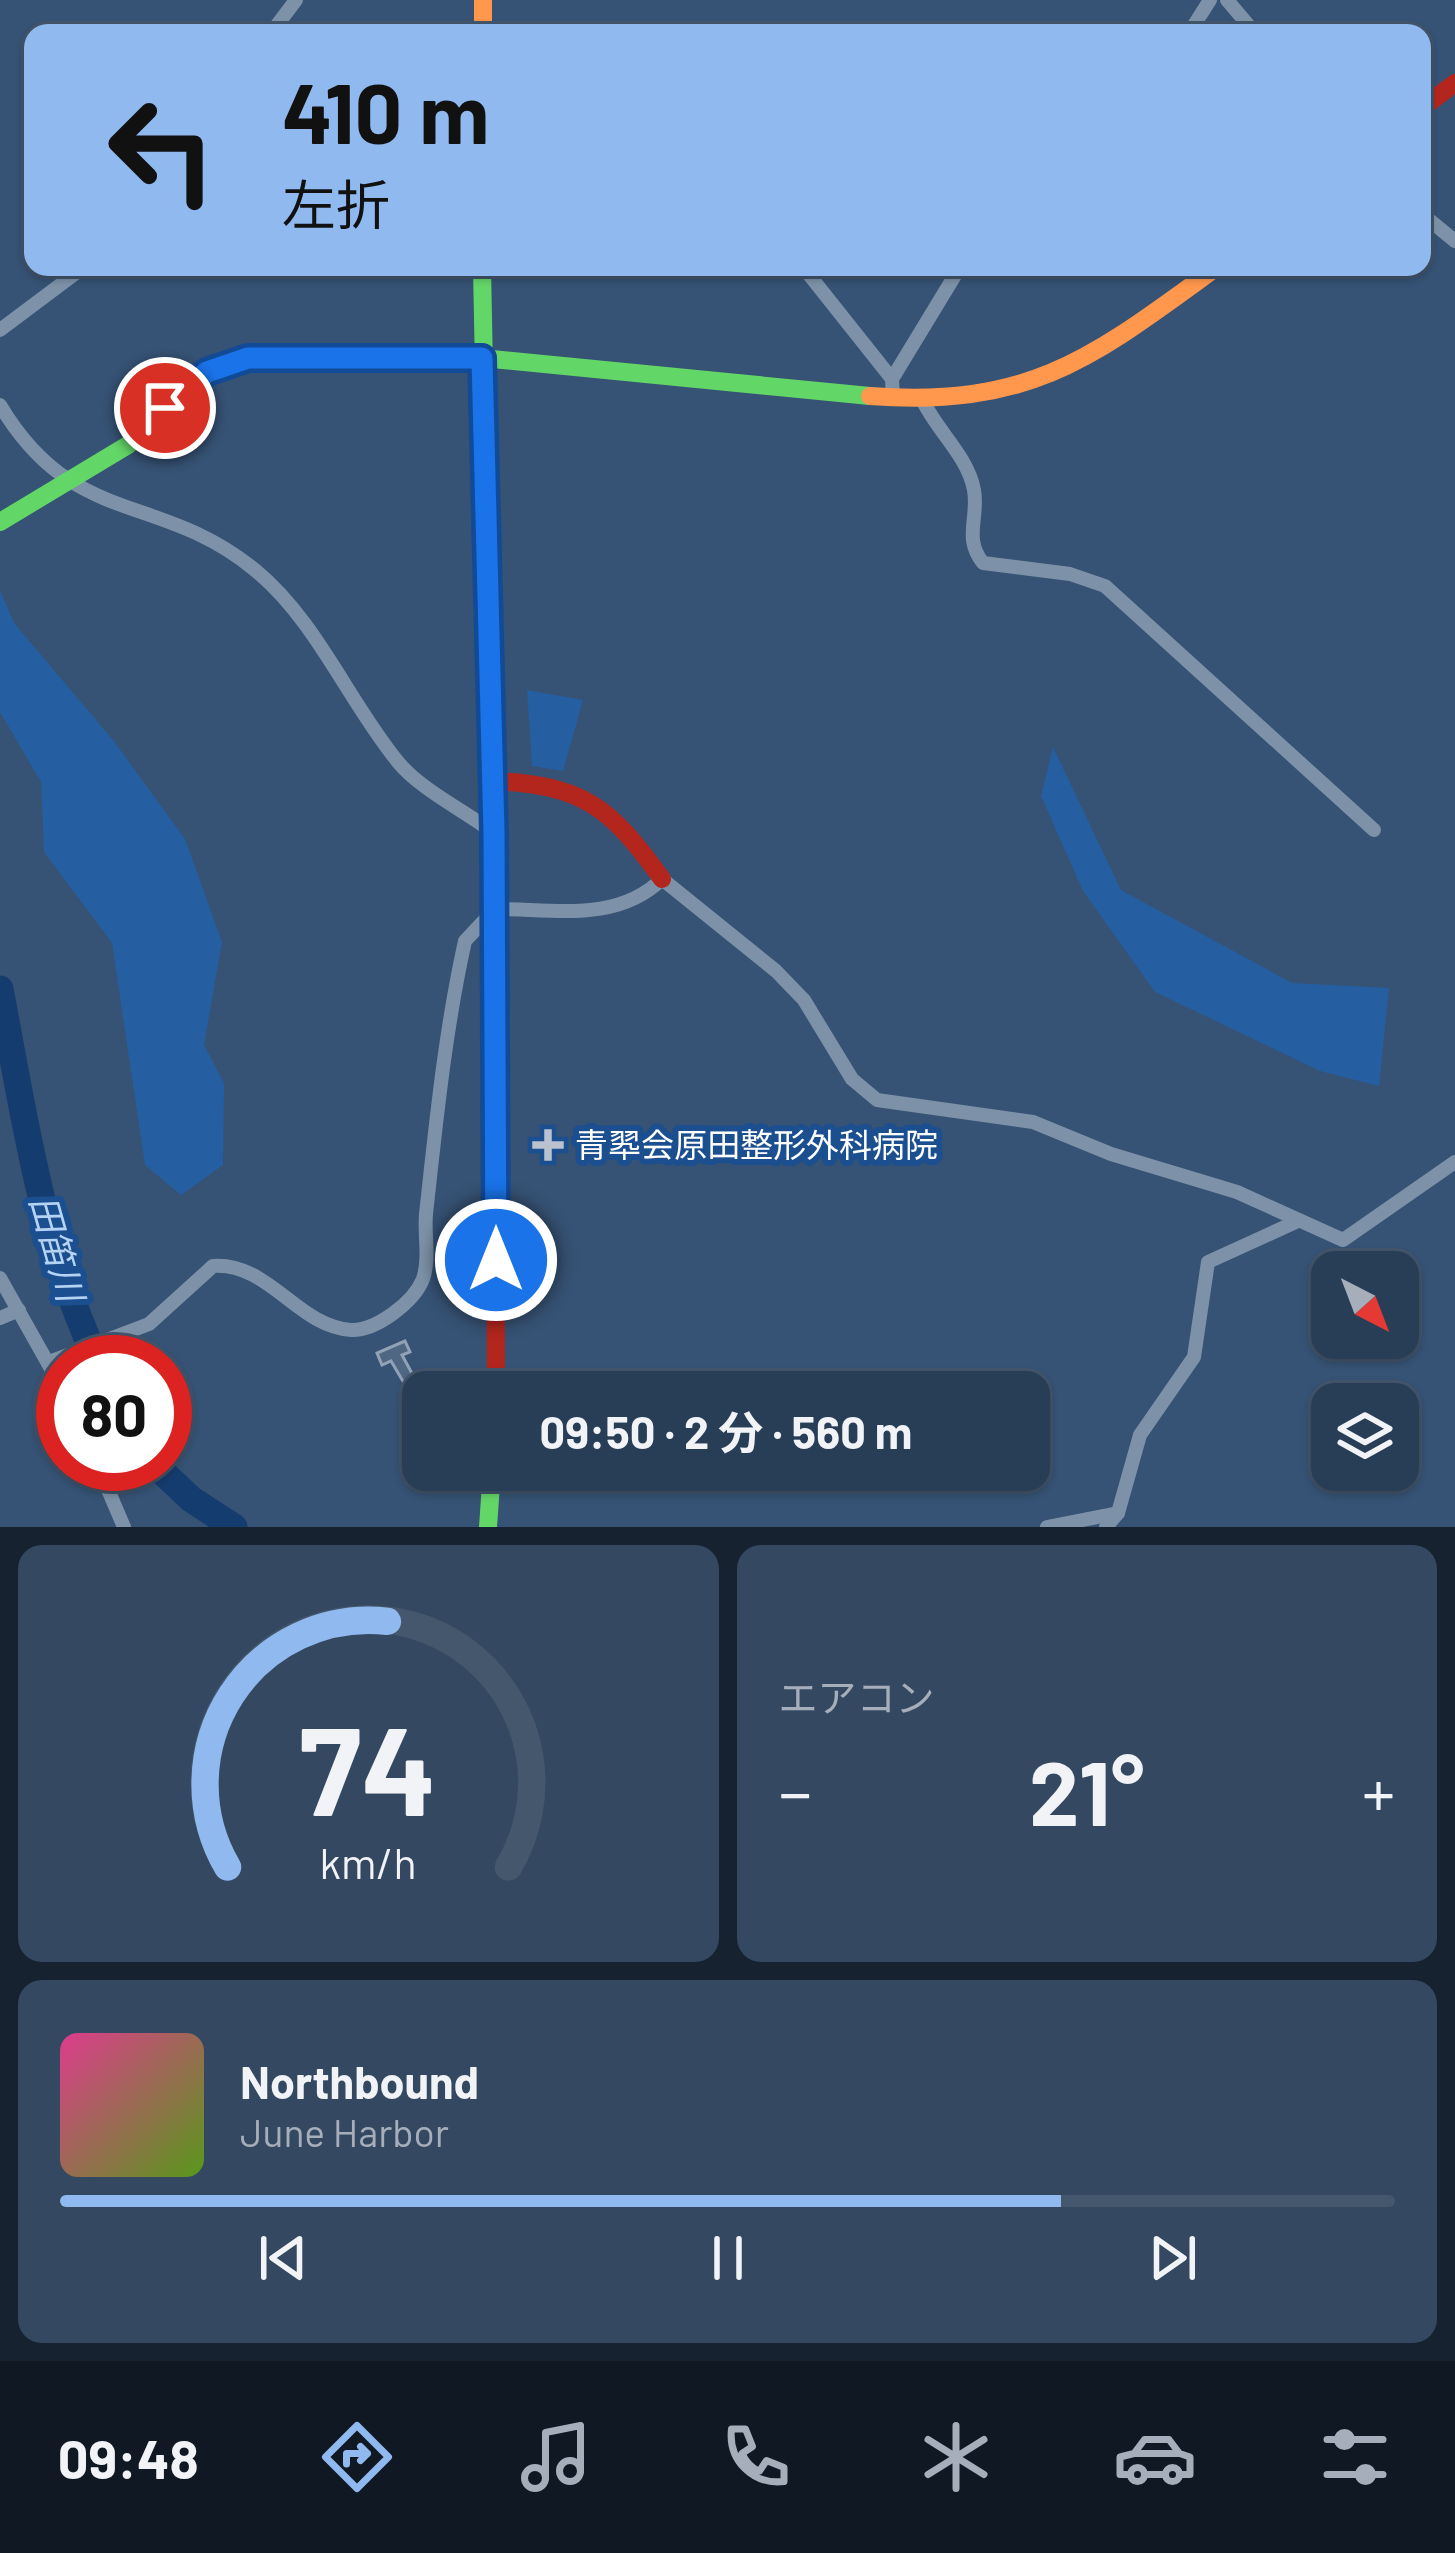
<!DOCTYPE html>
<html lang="ja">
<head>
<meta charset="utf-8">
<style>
  :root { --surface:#283e57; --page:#344961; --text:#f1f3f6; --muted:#a5aeba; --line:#44576d; --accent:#90b9f0 }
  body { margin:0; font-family:Barlow,"Noto Sans JP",sans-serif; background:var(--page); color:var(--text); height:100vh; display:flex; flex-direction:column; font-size:45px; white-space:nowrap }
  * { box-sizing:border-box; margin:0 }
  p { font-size:39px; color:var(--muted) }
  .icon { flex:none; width:66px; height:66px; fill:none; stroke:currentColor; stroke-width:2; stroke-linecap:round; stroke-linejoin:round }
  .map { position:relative; height:1527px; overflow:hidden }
  .details { display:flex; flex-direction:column; gap:18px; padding:18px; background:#162230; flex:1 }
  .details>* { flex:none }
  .hud { position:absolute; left:24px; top:24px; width:1407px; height:252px; border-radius:24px; box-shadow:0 3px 9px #0004,0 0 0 3px var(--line); background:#90b9f0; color:#111; overflow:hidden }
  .needle { width:78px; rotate:138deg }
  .buttons { position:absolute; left:1311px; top:1251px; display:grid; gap:24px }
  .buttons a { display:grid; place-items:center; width:108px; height:108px; border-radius:24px; background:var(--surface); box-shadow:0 3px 9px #0004,0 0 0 3px var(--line); font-size:60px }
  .speed { position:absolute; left:36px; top:1335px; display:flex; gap:24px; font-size:60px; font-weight:700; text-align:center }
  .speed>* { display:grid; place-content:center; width:156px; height:156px; border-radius:50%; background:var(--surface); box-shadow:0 3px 9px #0004,0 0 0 3px var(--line); line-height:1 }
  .speed .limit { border:18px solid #d22; background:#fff; color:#111 }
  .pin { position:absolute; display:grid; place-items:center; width:102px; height:102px; color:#fff; margin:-51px; border:6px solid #fff; border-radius:50%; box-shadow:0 3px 12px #0007 }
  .me { position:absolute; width:132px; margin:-66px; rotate:0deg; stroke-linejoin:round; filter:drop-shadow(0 0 9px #0008) }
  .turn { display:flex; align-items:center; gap:42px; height:252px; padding:0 60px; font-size:54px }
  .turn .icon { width:156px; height:156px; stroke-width:2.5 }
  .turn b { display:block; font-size:84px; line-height:102px }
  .big { font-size:90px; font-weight:700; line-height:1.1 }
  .details .tile { flex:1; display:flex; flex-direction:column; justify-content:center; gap:18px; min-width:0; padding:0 42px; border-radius:24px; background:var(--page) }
  .details .dial { align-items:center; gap:0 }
  .dial svg { height:312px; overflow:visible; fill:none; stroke:var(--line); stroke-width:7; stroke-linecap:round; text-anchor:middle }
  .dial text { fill:var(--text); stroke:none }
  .song { display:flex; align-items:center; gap:36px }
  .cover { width:144px; height:144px; border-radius:18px; background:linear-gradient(135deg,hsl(330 70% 55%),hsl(90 70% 35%)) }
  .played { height:12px; border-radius:6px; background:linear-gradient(90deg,var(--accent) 75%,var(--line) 75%) }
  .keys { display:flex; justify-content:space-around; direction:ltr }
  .heat { display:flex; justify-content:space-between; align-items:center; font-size:66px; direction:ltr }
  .details .tiles { flex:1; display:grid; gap:18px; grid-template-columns:1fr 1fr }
  .tile:last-child { grid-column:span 2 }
  .trip { position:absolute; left:402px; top:1371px; width:648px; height:120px; border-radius:24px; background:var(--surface); box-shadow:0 3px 9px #0004,0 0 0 3px var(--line); font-weight:700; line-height:120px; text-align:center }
  .menu { display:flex; height:192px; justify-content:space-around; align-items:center; background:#101923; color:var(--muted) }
  .menu .icon { width:84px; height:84px }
  .menu .on { color:var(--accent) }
  .menu b { font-size:54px; color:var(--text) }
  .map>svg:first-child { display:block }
</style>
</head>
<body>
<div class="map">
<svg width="1455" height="1527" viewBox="0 0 1455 1527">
  <rect width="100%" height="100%" fill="#365274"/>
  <g fill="#265fa1">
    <polygon points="0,590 14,623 113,740 185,839 222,942 204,1045 224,1083 223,1165 181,1195 145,1165 112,943 44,852 41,782 0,712"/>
    <polygon points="527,690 583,700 563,771 532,766"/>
    <polygon points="1053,747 1121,890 1292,983 1389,988 1379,1086 1320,1071 1155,992 1083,891 1041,796"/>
  </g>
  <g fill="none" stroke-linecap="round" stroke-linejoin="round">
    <g stroke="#153c6e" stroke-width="27">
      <path d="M 0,989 C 24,1115 42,1245 98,1362"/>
      <polyline points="154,1464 191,1499 234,1527"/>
    </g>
  </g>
  <polygon fill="#506783" stroke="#92a2b6" stroke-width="3" points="405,1341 410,1352 402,1355 414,1377 404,1383 391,1361 382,1365 377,1353"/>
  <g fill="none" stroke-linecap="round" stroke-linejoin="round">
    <g stroke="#7d92a8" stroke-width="14">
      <polyline points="1227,0 1255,33"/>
      <polyline points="271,33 296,0"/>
      <polyline points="1189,33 1210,0"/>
      <polyline points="1422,214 1455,241"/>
      <polyline points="803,267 892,379"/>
      <polyline points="0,330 84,267"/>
      <polyline points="893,398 892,379 960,267"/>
      <path d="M 922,399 C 936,430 968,456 974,490 C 979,518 963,538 983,563 L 1070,574 L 1105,586 L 1374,830"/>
      <path d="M 0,405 C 74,529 159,491 255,570 C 317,621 348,701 398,762 C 421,790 465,811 494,833"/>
      <polyline points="0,1278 63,1390"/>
      <polyline points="0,1318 19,1310"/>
      <path d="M 49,1362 L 149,1324 L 213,1266 C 269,1262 298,1327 351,1330 C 376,1331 414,1302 423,1279 C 430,1257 424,1236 426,1214 C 436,1123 445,1031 465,941 L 495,909 C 554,909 617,923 662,879 L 776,971 L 804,1000 L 852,1079 L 877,1100 L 1033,1122 L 1111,1154 L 1237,1192 L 1343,1240 L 1455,1162"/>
      <polyline points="97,1464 124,1527"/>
      <polyline points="1047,1527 1118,1513"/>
      <polyline points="1106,1527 1118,1513 1140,1435 1194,1357 1208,1262 1298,1221"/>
    </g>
    <g stroke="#63d668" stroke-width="18">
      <polyline points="482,267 494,880"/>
      <polyline points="0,522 128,445 196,379 248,358 482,358 870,396"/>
      <polyline points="488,1527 492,1470"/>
    </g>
    <g stroke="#ff974d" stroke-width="18">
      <polyline points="483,0 483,33"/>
      <path d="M 870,396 C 1032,408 1093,357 1217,267"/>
    </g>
    <g stroke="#b3261e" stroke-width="18">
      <polyline points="1422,108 1455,83"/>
      <path d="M 493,781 C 584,785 610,807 662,879"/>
      <polyline points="494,880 496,1392"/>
    </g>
  </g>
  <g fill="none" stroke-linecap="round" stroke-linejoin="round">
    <g stroke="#114b97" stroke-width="30">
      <polyline id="route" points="165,408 207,372 248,358 482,358 494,833 496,1260"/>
    </g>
    <use href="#route" stroke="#1a73e8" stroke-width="21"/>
  </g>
  <path fill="#b9c2ce" stroke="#1b4f8f" stroke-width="4.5" d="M542 1127h12v12h12v12h-12v12h-12v-12h-12v-12h12z"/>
  <g text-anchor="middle" stroke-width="12" stroke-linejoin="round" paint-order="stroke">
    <g font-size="33" fill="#fff" stroke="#1b4f8f" text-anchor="start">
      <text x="575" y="1157">青翆会原田整形外科病院</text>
    </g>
    <g font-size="36" font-style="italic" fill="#b5d3f5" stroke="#1b4f8f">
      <text transform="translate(57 1248) rotate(74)" y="13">田笛川</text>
    </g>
  </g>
</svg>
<div class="buttons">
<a><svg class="needle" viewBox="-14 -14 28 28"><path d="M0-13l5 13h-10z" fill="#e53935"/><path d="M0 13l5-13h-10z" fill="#a5aeba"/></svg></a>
<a><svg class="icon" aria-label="layers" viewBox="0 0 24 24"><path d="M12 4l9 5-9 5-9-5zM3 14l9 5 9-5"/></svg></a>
</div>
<div class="speed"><div class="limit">80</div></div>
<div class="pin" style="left:165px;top:408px;background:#d93025"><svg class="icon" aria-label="arrive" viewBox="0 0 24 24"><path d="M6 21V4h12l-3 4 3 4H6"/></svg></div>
<svg class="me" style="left:496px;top:1260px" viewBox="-20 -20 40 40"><circle r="17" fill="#1a73e8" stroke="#fff" stroke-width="3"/><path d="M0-11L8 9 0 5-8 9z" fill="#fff"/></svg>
<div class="trip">09:50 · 2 分 · 560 m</div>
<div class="hud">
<div class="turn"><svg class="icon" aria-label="left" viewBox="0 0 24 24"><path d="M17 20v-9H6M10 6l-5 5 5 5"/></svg><div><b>410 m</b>左折</div></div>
</div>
</div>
<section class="details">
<div class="tiles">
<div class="tile dial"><svg viewBox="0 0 100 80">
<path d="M14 69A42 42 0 1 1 86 69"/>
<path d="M14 69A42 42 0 0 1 55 6" stroke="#90b9f0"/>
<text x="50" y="56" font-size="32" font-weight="700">74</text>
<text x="50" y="72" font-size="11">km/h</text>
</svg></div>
<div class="tile"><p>エアコン</p>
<div class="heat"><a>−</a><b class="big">21°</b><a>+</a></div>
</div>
<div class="tile">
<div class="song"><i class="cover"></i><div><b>Northbound</b><p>June Harbor</p></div></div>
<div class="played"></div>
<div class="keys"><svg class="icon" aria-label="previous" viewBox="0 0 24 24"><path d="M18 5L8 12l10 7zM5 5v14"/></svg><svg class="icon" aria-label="pause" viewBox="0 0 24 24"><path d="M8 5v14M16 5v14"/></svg><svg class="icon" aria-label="next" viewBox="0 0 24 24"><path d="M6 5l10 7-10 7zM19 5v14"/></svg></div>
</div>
</div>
</section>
<nav class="menu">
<b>09:48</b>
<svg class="icon on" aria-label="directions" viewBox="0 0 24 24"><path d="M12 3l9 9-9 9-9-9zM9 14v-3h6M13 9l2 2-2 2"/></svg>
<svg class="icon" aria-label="music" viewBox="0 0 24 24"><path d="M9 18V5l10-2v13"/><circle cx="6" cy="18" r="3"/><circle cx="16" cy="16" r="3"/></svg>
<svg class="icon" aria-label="phone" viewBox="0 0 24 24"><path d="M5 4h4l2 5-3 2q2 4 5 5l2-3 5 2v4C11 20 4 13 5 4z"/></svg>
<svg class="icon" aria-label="climate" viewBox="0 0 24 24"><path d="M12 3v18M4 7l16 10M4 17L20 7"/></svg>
<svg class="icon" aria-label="car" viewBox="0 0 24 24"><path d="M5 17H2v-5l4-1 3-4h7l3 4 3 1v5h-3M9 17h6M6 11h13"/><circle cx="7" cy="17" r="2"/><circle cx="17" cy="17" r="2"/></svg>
<svg class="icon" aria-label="filters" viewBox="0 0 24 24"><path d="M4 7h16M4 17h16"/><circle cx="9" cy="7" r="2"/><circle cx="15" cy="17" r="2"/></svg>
</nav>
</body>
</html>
